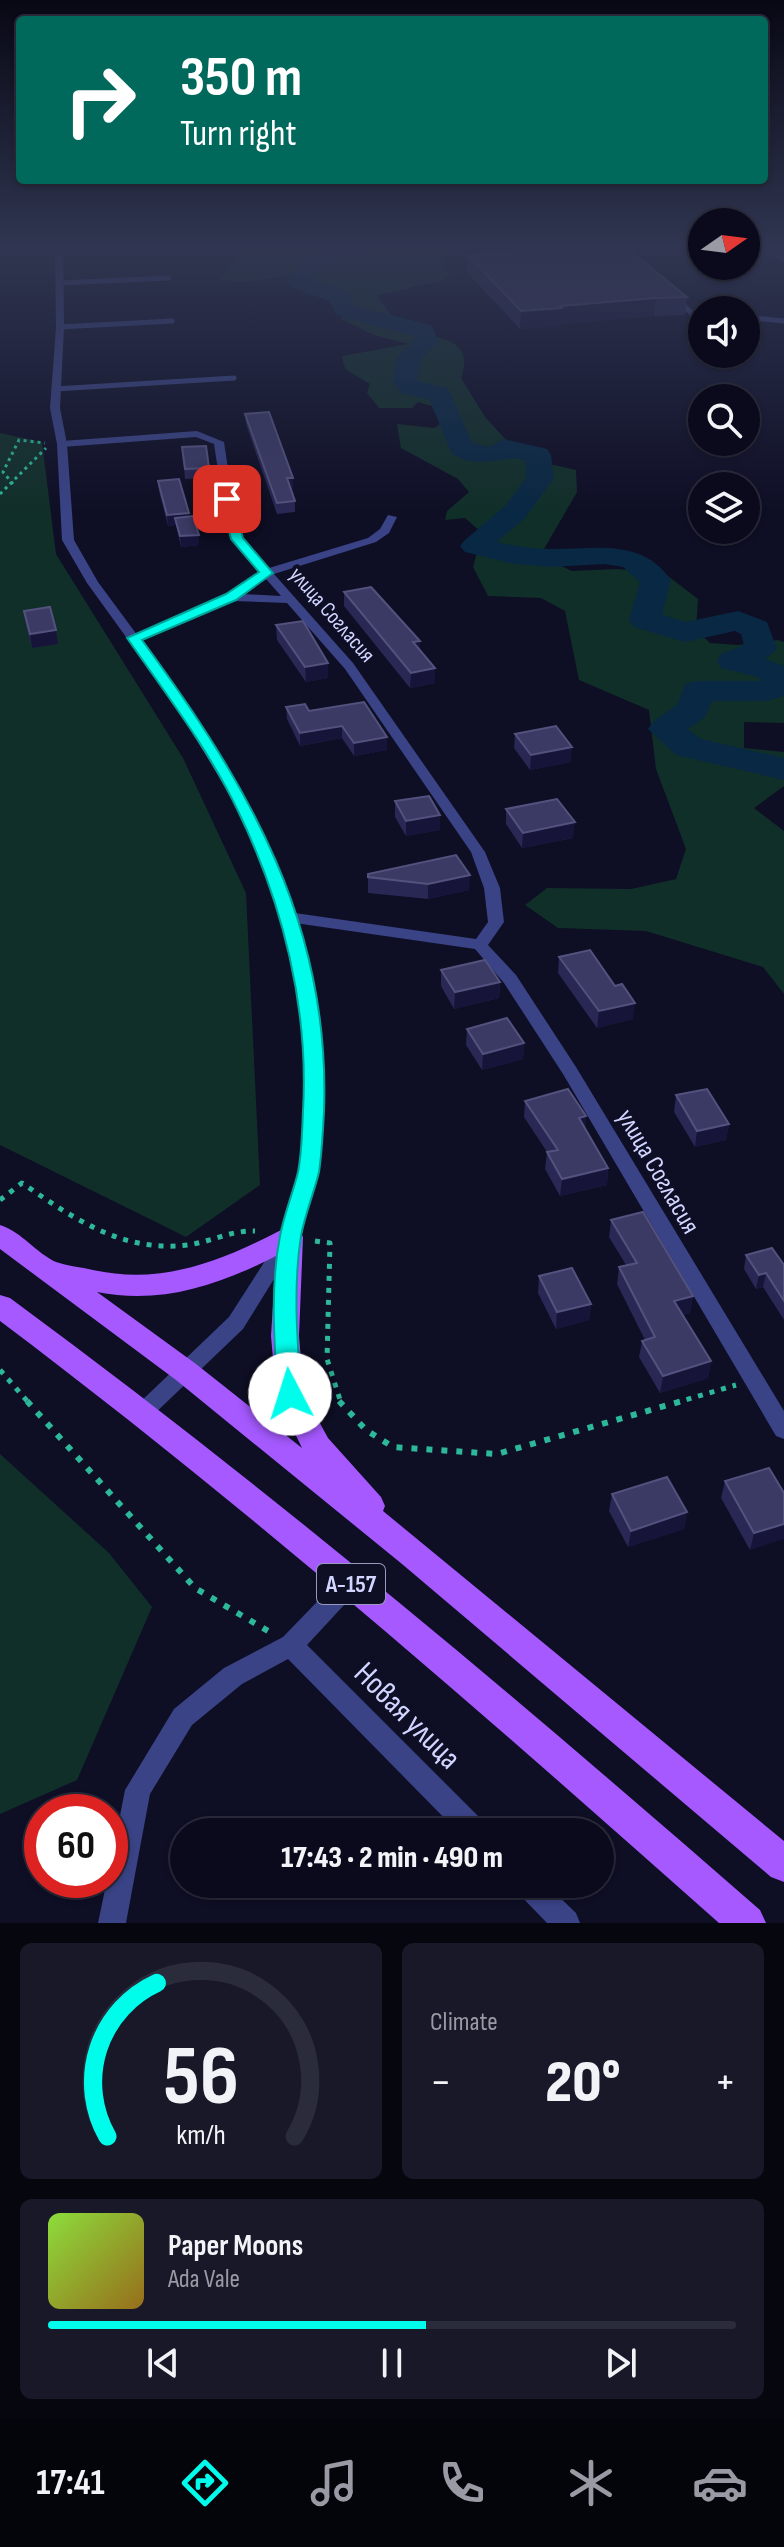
<!DOCTYPE html>
<html lang="en">
<head>
<meta charset="utf-8">
<style>
  :root { --surface:#0a0a1c; --page:#181829; --text:#f1f3f6; --muted:#999aa3; --line:#2a2b3b; --accent:#00fdec }
  body { margin:0; font-family:"Sofia Sans Condensed",sans-serif; background:var(--page); color:var(--text); height:100vh; display:flex; flex-direction:column; font-size:30px; white-space:nowrap }
  * { box-sizing:border-box; margin:0 }
  p { font-size:26px; color:var(--muted) }
  .icon { flex:none; width:44px; height:44px; fill:none; stroke:currentColor; stroke-width:2; stroke-linecap:round; stroke-linejoin:round }
  .map { position:relative; height:1923px; overflow:hidden }
  .panel { display:flex; flex-direction:column; gap:20px; padding:20px; background:#06060f; flex:1 }
  .panel>* { flex:none }
  .guide { position:absolute; left:16px; top:16px; width:752px; height:168px; border-radius:8px; box-shadow:0 2px 6px #0004,0 0 0 2px var(--line); background:#00695c; color:#fff; overflow:hidden }
  .needle { width:52px; rotate:76deg }
  .fabs { position:absolute; left:688px; top:208px; display:grid; gap:16px }
  .fabs a { display:grid; place-items:center; width:72px; height:72px; border-radius:50%; background:var(--surface); box-shadow:0 2px 6px #0004,0 0 0 2px var(--line); font-size:40px }
  .speed { position:absolute; left:24px; top:1794px; display:flex; gap:16px; font-size:40px; font-weight:700; text-align:center }
  .speed>* { display:grid; place-content:center; width:104px; height:104px; border-radius:50%; background:var(--surface); box-shadow:0 2px 6px #0004,0 0 0 2px var(--line); line-height:1 }
  .speed .limit { border:12px solid #d22; background:#fff; color:#111 }
  .pin { position:absolute; display:grid; place-items:center; width:68px; height:68px; color:#fff; margin:-34px; border-radius:16px; box-shadow:0 4px 12px #0006 }
  .me { position:absolute; width:88px; margin:-44px; rotate:355deg; stroke-linejoin:round; filter:drop-shadow(0 0 6px #0008) }
  .turn { display:flex; align-items:center; gap:28px; height:168px; padding:0 32px; font-size:36px }
  .turn .icon { width:104px; height:104px; stroke-width:2.5 }
  .turn b { display:block; font-size:56px; line-height:68px }
  .big { font-size:60px; font-weight:800; line-height:1.1 }
  .panel .tile { flex:1; display:flex; flex-direction:column; justify-content:center; gap:12px; min-width:0; padding:0 28px; border-radius:12px; background:var(--page) }
  .panel .dial { align-items:center; gap:0 }
  .dial svg { height:208px; overflow:visible; fill:none; stroke:var(--line); stroke-width:7; stroke-linecap:round; text-anchor:middle }
  .dial text { fill:var(--text); stroke:none }
  .song { display:flex; align-items:center; gap:24px }
  .cover { width:96px; height:96px; border-radius:12px; background:linear-gradient(135deg,hsl(90 70% 55%),hsl(40 70% 35%)) }
  .played { height:8px; border-radius:4px; background:linear-gradient(90deg,var(--accent) 55%,var(--line) 55%) }
  .keys { display:flex; justify-content:space-around; direction:ltr }
  .heat { display:flex; justify-content:space-between; align-items:center; font-size:44px; direction:ltr }
  .panel .tiles { flex:1; display:grid; gap:20px; grid-template-columns:1fr 1fr }
  .tile:last-child { grid-column:span 2 }
  .trip { position:absolute; left:170px; top:1818px; width:444px; height:80px; border-radius:40px; background:var(--surface); box-shadow:0 2px 6px #0004,0 0 0 2px var(--line); font-weight:800; line-height:80px; text-align:center }
  .menu { display:flex; height:128px; justify-content:space-around; align-items:center; background:#04040b; color:var(--muted) }
  .menu .icon { width:56px; height:56px }
  .menu .current { color:var(--accent) }
  .menu b { font-size:36px; color:var(--text) }
  .map>svg:first-child { display:block }
</style>
</head>
<body>
<div class="map">
<svg width="784" height="1923" viewBox="0 0 784 1923">
  <rect width="100%" height="100%" fill="#0e0e25"/>
  <g fill="#112f29">
    <path d="M 236,244 L 434,244 L 450,275 L 441,281 L 377,295 C 384,305 395,322 407,328 C 434,340 476,335 461,378 L 485,417 L 523,458 L 576,470 L 577,492 L 540,556 L 572,571 L 616,569 L 664,573 L 698,599 L 696,630 L 710,643 L 738,645 L 778,640 L 784,642 L 784,723 L 744,722 L 744,748 L 784,752 L 784,786 L 754,808 L 784,831 L 784,994 L 763,967 L 646,931 L 558,928 L 525,905 L 547,888 L 631,889 L 676,879 L 686,849 L 656,769 L 649,710 L 579,680 L 565,611 L 541,598 L 488,596 L 473,567 L 482,533 L 465,518 L 445,520 L 447,511 L 469,492 L 458,479 L 401,448 L 397,424 L 434,428 L 445,421 L 445,410 L 418,402 L 412,408 L 379,408 L 367,393 L 370,384 L 345,369 L 342,356 L 408,344 L 374,335 L 341,319 L 347,310 L 311,292 L 304,279 L 293,275 L 244,282 L 219,280 L 230,265 L 249,250 Z"/>
    <polygon points="0,433 42,442 56,554 183,758 246,893 260,1185 186,1237 0,1145"/>
    <polygon points="0,1454 109,1553 152,1607 77,1780 0,1814"/>
  </g>
  <g fill="none" stroke-linecap="round" stroke-linejoin="round">
    <path fill="#092843" fill-rule="evenodd" d="M 336,244 L 405,244 L 395,250 L 336,256 L 312,280 L 348,292 L 354,305 L 362,308 L 431,325 L 439,341 L 421,359 L 417,381 L 448,388 L 472,443 L 489,447 L 504,439 L 547,449 L 551,455 L 554,478 L 525,518 L 497,542 C 515,546 534,549 552,549 C 596,549 642,538 671,580 L 662,615 L 686,622 L 738,611 L 767,622 L 777,649 L 765,659 L 784,666 L 784,696 L 767,701 L 712,701 L 705,717 L 688,729 L 701,739 L 784,758 L 784,780 L 676,755 L 648,729 L 653,722 L 677,705 L 685,684 L 697,681 L 761,681 L 758,677 L 721,668 L 717,661 L 721,654 L 744,645 L 741,634 L 735,631 L 685,642 L 634,627 L 629,620 L 640,582 L 623,567 L 604,564 L 552,567 L 514,564 L 465,552 L 460,546 L 465,540 L 505,506 L 526,478 L 525,460 C 499,454 482,471 452,454 L 429,399 L 402,394 L 393,382 L 397,357 L 415,340 L 414,336 L 346,318 L 336,314 L 330,301 L 290,287 L 287,282 L 290,277 L 323,247 Z"/>
    <g stroke="#2db899" stroke-width="3" stroke-dasharray="3 4" stroke-linecap="butt">
      <polyline points="13,484 3,472 19,440 45,443"/>
      <polyline points="0,494 46,448"/>
    </g>
    <g stroke="#2db899" stroke-width="5" stroke-dasharray="5 7" stroke-linecap="butt">
      <path d="M 0,1200 L 22,1183 C 73,1218 122,1253 188,1245 C 210,1242 232,1230 255,1231"/>
      <polyline points="315,1241 330,1243 327,1359 341,1403"/>
      <polyline points="0,1370 29,1403"/>
      <polyline points="675,1403 736,1385"/>
    </g>
    <g stroke="#2db899" stroke-width="6" stroke-dasharray="6 9" stroke-linecap="butt">
      <polyline points="27,1401 195,1588 268,1631"/>
      <polyline points="339,1401 366,1430 393,1447 497,1454 682,1401"/>
    </g>
    <g stroke="#394385" stroke-width="5">
      <polyline points="60,283 169,278"/>
      <polyline points="678,301 694,315 702,316"/>
      <polyline points="746,317 784,321"/>
      <polyline points="60,327 172,321"/>
      <polyline points="55,389 234,378"/>
    </g>
    <g fill="#394385" fill-rule="evenodd">
      <polygon points="750,244 760,244 784,257 784,262"/>
      <path d="M 197,431 L 224,442 L 235,516 L 242,538 L 269,568 L 368,538 L 380,529 L 388,515 L 397,517 L 389,533 L 376,542 L 274,574 L 353,663 L 485,852 L 500,888 L 504,922 L 488,945 L 516,975 L 576,1067 L 784,1411 L 784,1439 L 776,1436 L 563,1074 L 504,983 L 475,949 L 288,922 L 280,917 L 288,912 L 476,939 L 488,922 L 484,888 L 471,852 L 345,669 L 287,603 L 233,601 L 138,641 L 130,641 L 128,638 L 227,594 L 260,572 L 231,539 L 225,516 L 214,444 L 196,437 L 62,447 L 57,444 L 62,441 ZM 266,579 L 281,596 L 243,594 Z"/>
      <polygon points="350,1572 358,1576 362,1583 358,1590 307,1645 485,1823 489,1832 458,1832 288,1659 242,1684 192,1725 150,1794 126,1923 98,1923 107,1880 110,1880 110,1866 125,1790 174,1709 224,1668 283,1637 342,1576"/>
      <polygon points="514,1884 546,1884 576,1913 580,1923 547,1923 518,1893"/>
    </g>
    <polygon fill="#394385" fill-rule="evenodd" points="55,244 63,244 64,327 60,408 67,444 74,540 98,582 194,712 252,809 275,858 296,917 316,999 322,1051 323,1110 318,1170 300,1237 243,1329 150,1418 143,1421 136,1418 132,1412 136,1406 229,1317 281,1236 300,1170 305,1110 304,1051 300,999 280,917 261,858 238,809 181,713 87,583 62,540 57,444 50,408 56,327"/>
    <g fill="#a559ff" fill-rule="evenodd">
      <path d="M 0,1225 C 22,1232 36,1253 56,1262 C 67,1266 81,1267 93,1270 C 162,1285 220,1262 281,1230 L 290,1227 L 299,1230 L 303,1237 L 299,1336 L 304,1394 L 328,1438 L 381,1497 L 385,1506 L 383,1511 L 784,1841 L 784,1882 L 771,1877 L 402,1564 L 176,1380 L 0,1249 ZM 276,1256 L 271,1336 L 276,1394 L 302,1448 L 196,1364 L 97,1292 C 161,1305 219,1285 276,1256 Z"/>
      <path d="M 0,1295 L 10,1298 C 270,1489 517,1698 760,1910 L 766,1923 L 719,1923 C 486,1716 250,1509 0,1321 Z"/>
    </g>
  </g>
  <g fill="#292753">
    <polygon points="468,255 687,297 685,315 654,316 561,324 561,326 520,329 467,272"/>
    <polygon points="245,414 293,478 293,489 291,489 295,501 295,512 277,514 246,424"/>
    <polygon points="182,447 209,468 210,478 185,479"/>
    <polygon points="158,481 189,513 189,516 199,535 199,545 181,547 176,525 168,526 159,491"/>
    <polygon points="344,592 420,641 420,650 435,668 435,683 410,688 344,606"/>
    <polygon points="24,611 56,630 58,644 32,648 26,625"/>
    <polygon points="276,625 328,678 306,682 277,640"/>
    <polygon points="286,707 309,711 387,737 387,750 354,756 342,738 300,746 287,719"/>
    <polygon points="515,734 571,762 530,770 514,748"/>
    <polygon points="395,801 440,815 440,830 406,836 395,817"/>
    <polygon points="506,809 573,838 522,848 506,824"/>
    <polygon points="368,874 469,890 428,899 368,893"/>
    <polygon points="559,957 633,1019 597,1028 558,973"/>
    <polygon points="441,970 500,982 499,998 454,1009 441,986"/>
    <polygon points="467,1029 524,1043 523,1059 482,1070 466,1045"/>
    <polygon points="676,1095 729,1124 726,1140 695,1147 674,1112"/>
    <polygon points="525,1101 586,1116 585,1129 608,1168 607,1185 560,1196 545,1169 547,1152 524,1117"/>
    <polygon points="611,1220 693,1296 690,1313 683,1315 711,1361 708,1378 660,1393 639,1357 642,1341 645,1340 617,1284 619,1267 626,1265 609,1237"/>
    <polygon points="746,1255 784,1265 784,1320 763,1287 756,1289 744,1269"/>
    <polygon points="539,1276 591,1304 589,1320 556,1329 538,1293"/>
    <polygon points="725,1481 784,1493 750,1550 721,1498"/>
    <polygon points="612,1494 687,1512 684,1529 628,1547 609,1511"/>
  </g>
  <g fill="#161539">
    <polygon points="656,298 654,316 561,324 561,326 520,329 521,311 560,306"/>
    <polygon points="287,478 293,478 293,489 288,489"/>
    <polygon points="189,513 189,524 175,518 176,525 168,526 167,515"/>
    <polygon points="199,535 199,545 181,547 180,536"/>
    <polygon points="56,630 58,644 32,648 30,634"/>
    <polygon points="420,641 420,655 413,642"/>
    <polygon points="328,663 328,678 306,682 305,667"/>
    <polygon points="435,668 435,683 410,688 411,673"/>
    <polygon points="342,726 342,738 300,746 300,733"/>
    <polygon points="387,737 387,750 354,756 354,743"/>
    <polygon points="572,747 571,762 530,770 531,755"/>
    <polygon points="440,815 440,830 406,836 406,821"/>
    <polygon points="575,822 573,838 522,848 523,833"/>
    <polygon points="470,875 469,890 428,899 428,884"/>
    <polygon points="500,982 499,998 454,1009 455,992"/>
    <polygon points="635,1003 633,1019 597,1028 599,1011"/>
    <polygon points="524,1043 523,1059 482,1070 483,1054"/>
    <polygon points="586,1116 585,1132 579,1118"/>
    <polygon points="729,1124 726,1140 695,1147 697,1131"/>
    <polygon points="608,1168 607,1185 560,1196 562,1179"/>
    <polygon points="766,1273 763,1287 756,1289 759,1275"/>
    <polygon points="693,1296 690,1313 671,1318 674,1301"/>
    <polygon points="591,1304 589,1320 556,1329 557,1312"/>
    <polygon points="711,1361 708,1378 660,1393 663,1376"/>
    <polygon points="687,1512 684,1529 628,1547 631,1531"/>
    <polygon points="784,1524 784,1539 750,1550 754,1533"/>
  </g>
  <g fill="#3b3a65" stroke="#53527e" stroke-width="2">
    <polygon points="605,244 622,244 687,297 656,298 560,306 562,308 521,311 468,255"/>
    <polygon points="269,412 293,478 287,478 295,501 277,503 245,414"/>
    <polygon points="206,446 209,468 185,469 182,447"/>
    <polygon points="179,479 189,513 167,515 158,481"/>
    <polygon points="193,516 199,535 180,536 175,518"/>
    <polygon points="371,587 420,641 413,642 435,668 411,673 344,592"/>
    <polygon points="50,607 56,630 30,634 24,611"/>
    <polygon points="303,621 328,663 305,667 276,625"/>
    <polygon points="364,702 387,737 354,743 342,726 300,733 286,707 305,704 309,711"/>
    <polygon points="556,726 572,747 531,755 515,734"/>
    <polygon points="429,796 440,815 406,821 395,801"/>
    <polygon points="557,799 575,822 523,833 506,809"/>
    <polygon points="456,855 470,875 428,884 368,877 368,874"/>
    <polygon points="590,950 615,986 622,984 635,1003 599,1011 559,957"/>
    <polygon points="485,960 500,982 455,992 441,970"/>
    <polygon points="507,1018 524,1043 483,1054 467,1029"/>
    <polygon points="568,1089 586,1116 579,1118 608,1168 562,1179 547,1152 558,1150 525,1101"/>
    <polygon points="707,1089 729,1124 697,1131 676,1095"/>
    <polygon points="643,1212 693,1296 674,1301 711,1361 663,1376 642,1341 655,1337 619,1267 637,1263 611,1220"/>
    <polygon points="772,1248 784,1265 784,1301 766,1273 759,1275 746,1255"/>
    <polygon points="572,1268 591,1304 557,1312 539,1276"/>
    <polygon points="769,1468 784,1493 784,1524 754,1533 725,1481"/>
    <polygon points="667,1477 687,1512 631,1531 612,1494"/>
  </g>
  <linearGradient id="sky" x2="0" y2="1"><stop stop-color="#080814"/><stop offset="0.48" stop-color="#303651"/><stop offset="1" stop-color="#303651" stop-opacity="0"/></linearGradient>
  <rect width="784" height="513" fill="url(#sky)"/>
  <path fill="#00fdec" stroke="#00a499" stroke-width="2" d="M 227,495 L 233,499 L 243,538 L 273,573 L 236,600 L 142,640 C 248,784 331,925 324,1111 C 323,1131 322,1152 319,1172 C 314,1193 305,1214 301,1236 C 293,1287 297,1343 302,1394 L 299,1401 L 290,1403 L 282,1401 L 278,1394 C 274,1343 270,1287 280,1236 C 284,1214 293,1193 298,1172 C 302,1152 302,1131 303,1111 C 309,1008 283,904 238,811 C 209,750 166,694 127,638 L 226,594 L 259,572 L 231,539 L 221,499 Z"/>
  <g text-anchor="middle" stroke-width="8" stroke-linejoin="round" paint-order="stroke">
    <g font-size="22" fill="#d2d5ff" stroke="#0e0e25">
      <text transform="translate(333 614) rotate(49)" y="8">улица Согласия</text>
    </g>
    <rect fill="#0e0e25" stroke="#9799be" stroke-width="2" x="317" y="1564" width="68" height="40" rx="6"/>
    <g font-size="24" font-weight="bold" fill="#d2d5ff">
      <text x="351" y="1592">А-157</text>
    </g>
    <g font-size="26" fill="#d2d5ff" stroke="#0e0e25">
      <text transform="translate(659 1171) rotate(60)" y="9">улица Согласия</text>
    </g>
    <g font-size="32" fill="#d2d5ff" stroke="#0e0e25">
      <text transform="translate(408 1715) rotate(45)" y="11">Новая улица</text>
    </g>
  </g>
</svg>
<div class="fabs">
<a><svg class="needle" viewBox="-14 -14 28 28"><path d="M0-13l5 13h-10z" fill="#e53935"/><path d="M0 13l5-13h-10z" fill="#999aa3"/></svg></a>
<a><svg class="icon" aria-label="sound" viewBox="0 0 24 24"><path d="M4 9h4l5-4v14l-5-4H4zM17 9q2 3 0 6"/></svg></a>
<a><svg class="icon" aria-label="search" viewBox="0 0 24 24"><circle cx="10" cy="10" r="6"/><path d="M15 15l6 6"/></svg></a>
<a><svg class="icon" aria-label="layers" viewBox="0 0 24 24"><path d="M12 4l9 5-9 5-9-5zM3 14l9 5 9-5"/></svg></a>
</div>
<div class="speed"><div class="limit">60</div></div>
<div class="pin" style="left:227px;top:499px;background:#d93025"><svg class="icon" aria-label="arrive" viewBox="0 0 24 24"><path d="M6 21V4h12l-3 4 3 4H6"/></svg></div>
<svg class="me" style="left:290px;top:1394px" viewBox="-20 -20 40 40"><circle r="19" fill="#fff"/><path d="M0-13L10 11 0 6-10 11z" fill="#00fdec"/></svg>
<div class="trip">17:43 · 2 min · 490 m</div>
<div class="guide">
<div class="turn"><svg class="icon" aria-label="right" viewBox="0 0 24 24"><path d="M7 20v-9h11M14 6l5 5-5 5"/></svg><div><b>350 m</b>Turn right</div></div>
</div>
</div>
<section class="panel">
<div class="tiles">
<div class="tile dial"><svg viewBox="0 0 100 80">
<path d="M14 69A42 42 0 1 1 86 69"/>
<path d="M14 69A42 42 0 0 1 33 10" stroke="#00fdec"/>
<text x="50" y="56" font-size="32" font-weight="700">56</text>
<text x="50" y="72" font-size="11">km/h</text>
</svg></div>
<div class="tile"><p>Climate</p>
<div class="heat"><a>−</a><b class="big">20°</b><a>+</a></div>
</div>
<div class="tile">
<div class="song"><i class="cover"></i><div><b>Paper Moons</b><p>Ada Vale</p></div></div>
<div class="played"></div>
<div class="keys"><svg class="icon" aria-label="previous" viewBox="0 0 24 24"><path d="M18 5L8 12l10 7zM5 5v14"/></svg><svg class="icon" aria-label="pause" viewBox="0 0 24 24"><path d="M8 5v14M16 5v14"/></svg><svg class="icon" aria-label="next" viewBox="0 0 24 24"><path d="M6 5l10 7-10 7zM19 5v14"/></svg></div>
</div>
</div>
</section>
<nav class="menu">
<b>17:41</b>
<svg class="icon current" aria-label="directions" viewBox="0 0 24 24"><path d="M12 3l9 9-9 9-9-9zM9 14v-3h6M13 9l2 2-2 2"/></svg>
<svg class="icon" aria-label="music" viewBox="0 0 24 24"><path d="M9 18V5l10-2v13"/><circle cx="6" cy="18" r="3"/><circle cx="16" cy="16" r="3"/></svg>
<svg class="icon" aria-label="phone" viewBox="0 0 24 24"><path d="M5 4h4l2 5-3 2q2 4 5 5l2-3 5 2v4C11 20 4 13 5 4z"/></svg>
<svg class="icon" aria-label="climate" viewBox="0 0 24 24"><path d="M12 3v18M4 7l16 10M4 17L20 7"/></svg>
<svg class="icon" aria-label="car" viewBox="0 0 24 24"><path d="M5 17H2v-5l4-1 3-4h7l3 4 3 1v5h-3M9 17h6M6 11h13"/><circle cx="7" cy="17" r="2"/><circle cx="17" cy="17" r="2"/></svg>
</nav>
</body>
</html>
